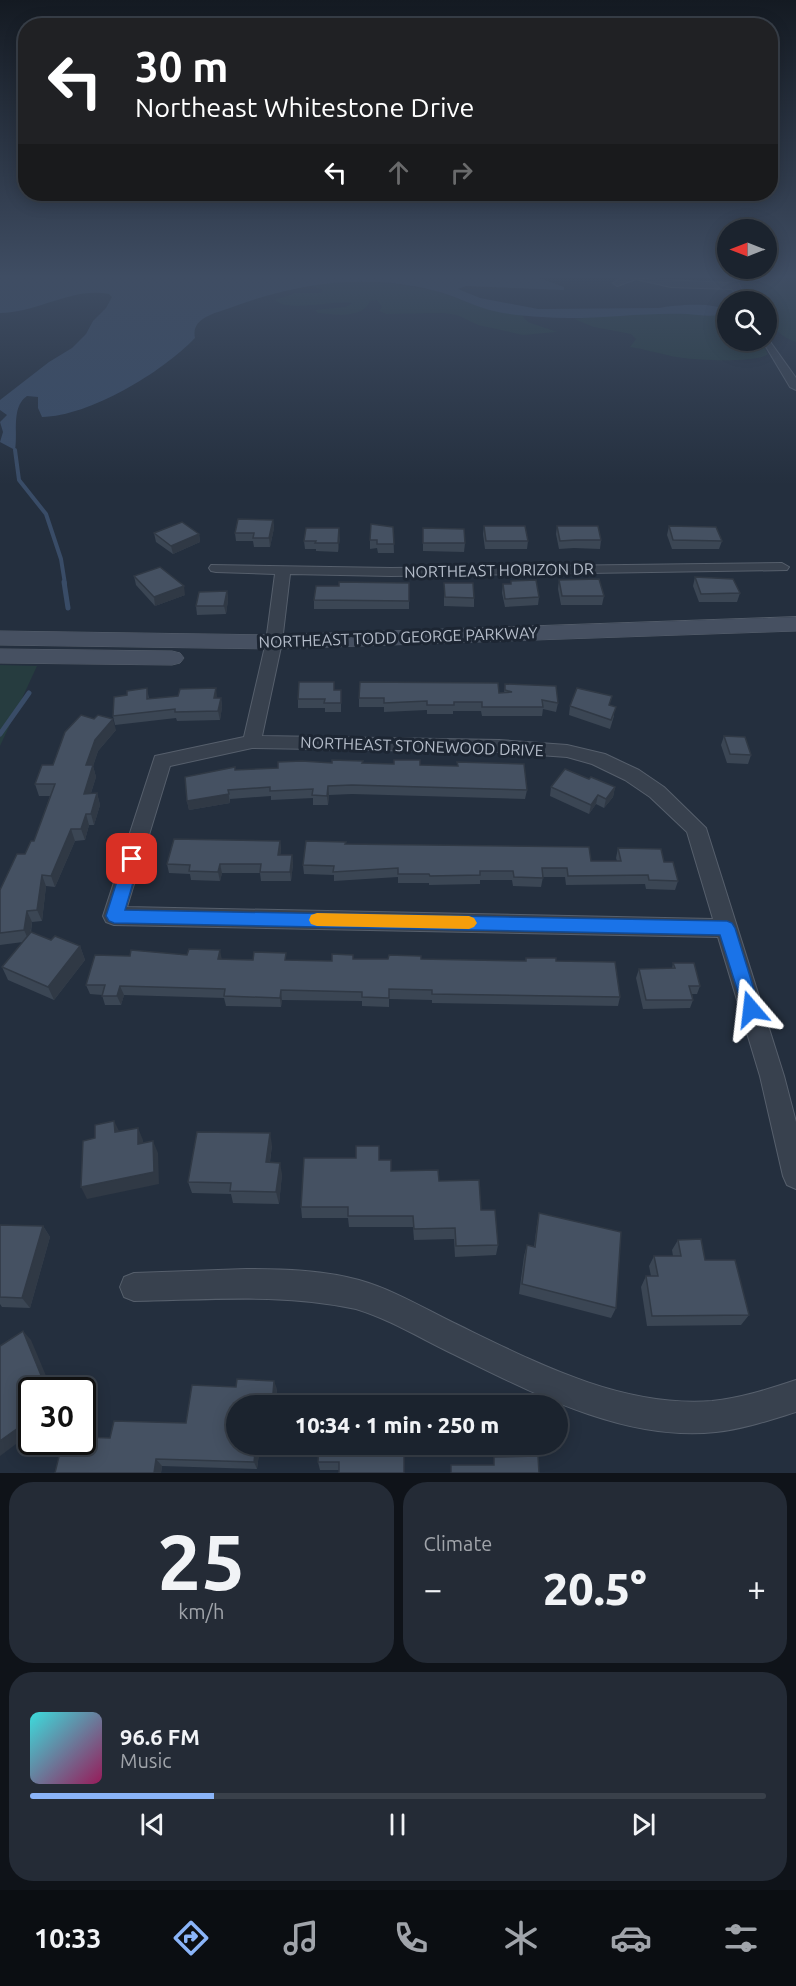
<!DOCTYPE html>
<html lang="en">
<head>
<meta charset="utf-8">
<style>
  :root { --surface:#1b232e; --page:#242b36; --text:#f1f3f6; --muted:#a0a4aa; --line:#39404a; --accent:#8ab4f8 }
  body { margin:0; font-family:Ubuntu,sans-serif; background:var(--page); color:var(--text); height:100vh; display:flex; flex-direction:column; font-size:22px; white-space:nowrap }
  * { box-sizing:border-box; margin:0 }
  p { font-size:20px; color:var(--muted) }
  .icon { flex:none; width:33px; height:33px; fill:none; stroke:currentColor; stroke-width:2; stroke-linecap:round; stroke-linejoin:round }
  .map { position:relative; height:1473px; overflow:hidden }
  .panel { display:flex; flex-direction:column; gap:9px; padding:9px; background:#0f1319; flex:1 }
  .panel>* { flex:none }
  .guide { position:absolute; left:18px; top:18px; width:760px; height:183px; border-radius:24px; box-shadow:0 3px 15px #0003,0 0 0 2px var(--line); background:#202124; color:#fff; overflow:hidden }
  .needle { width:39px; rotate:270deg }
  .buttons { position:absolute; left:717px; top:219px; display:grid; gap:12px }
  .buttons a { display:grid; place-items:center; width:60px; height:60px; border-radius:50%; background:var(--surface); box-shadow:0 3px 15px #0003,0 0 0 2px var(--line); font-size:30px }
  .speed { position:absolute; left:18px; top:1377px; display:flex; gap:12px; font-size:30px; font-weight:700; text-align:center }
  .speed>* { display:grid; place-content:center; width:78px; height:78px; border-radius:50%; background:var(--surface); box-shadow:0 3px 15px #0003,0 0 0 2px var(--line); line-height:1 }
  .speed .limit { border:3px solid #111; border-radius:9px; background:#fff; color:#111 }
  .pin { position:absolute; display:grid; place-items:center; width:51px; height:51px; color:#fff; margin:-26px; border-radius:12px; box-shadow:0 3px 9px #0006 }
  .me { position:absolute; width:66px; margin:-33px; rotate:343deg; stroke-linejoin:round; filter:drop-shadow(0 0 4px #0008) }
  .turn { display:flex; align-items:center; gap:21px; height:126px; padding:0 18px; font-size:27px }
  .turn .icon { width:78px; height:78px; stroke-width:2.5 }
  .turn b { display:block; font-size:42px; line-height:51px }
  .lanes { display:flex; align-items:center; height:57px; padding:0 18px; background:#0003; justify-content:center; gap:30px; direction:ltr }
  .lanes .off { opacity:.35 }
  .big { font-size:45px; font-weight:800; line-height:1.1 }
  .panel .tile { flex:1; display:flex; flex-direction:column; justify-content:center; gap:9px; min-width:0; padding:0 21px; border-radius:24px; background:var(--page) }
  .panel .dial { align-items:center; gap:0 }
  .dial b { font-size:78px; line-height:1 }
  .song { display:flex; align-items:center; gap:18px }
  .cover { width:72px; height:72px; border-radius:9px; background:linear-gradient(135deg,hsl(180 70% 55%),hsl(330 70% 35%)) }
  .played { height:6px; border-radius:3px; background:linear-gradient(90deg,var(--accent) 25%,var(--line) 25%) }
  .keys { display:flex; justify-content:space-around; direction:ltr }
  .heat { display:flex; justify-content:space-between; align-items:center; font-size:33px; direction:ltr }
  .panel .tiles { flex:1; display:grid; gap:9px; grid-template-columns:1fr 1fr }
  .tile:last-child { grid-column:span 2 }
  .trip { position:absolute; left:226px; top:1395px; width:342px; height:60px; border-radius:30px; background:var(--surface); box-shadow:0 3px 15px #0003,0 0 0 2px var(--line); font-weight:800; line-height:60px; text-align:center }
  .tab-bar { display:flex; height:96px; justify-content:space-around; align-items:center; background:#0b0e12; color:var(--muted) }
  .tab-bar .icon { width:42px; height:42px }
  .tab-bar .active { color:var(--accent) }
  .tab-bar b { font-size:27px; color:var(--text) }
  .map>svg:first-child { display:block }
</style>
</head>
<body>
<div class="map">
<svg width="796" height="1473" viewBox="0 0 796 1473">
  <rect width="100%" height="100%" fill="#242f3e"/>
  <g fill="#263c3f">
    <path d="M 742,278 L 796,278 L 796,342 C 777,336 766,321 766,302 L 757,301 Z"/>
    <path d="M 344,281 L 394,284 L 437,291 L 483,308 L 521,314 L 528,322 L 557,332 L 523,335 L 478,325 L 457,315 L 443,313 L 386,314 L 379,311 L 382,307 L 377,300 L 370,301 C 362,320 334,314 318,313 L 315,310 L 346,307 L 352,303 C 332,300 288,313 275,300 L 295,293 L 321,293 L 323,290 L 310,285 Z"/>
    <path d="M 727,312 L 728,340 L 760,341 L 768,354 C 757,364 687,360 671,356 C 657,353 644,349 630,347 L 636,339 L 631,334 L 594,327 L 574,319 L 641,313 Z"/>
    <polygon points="0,665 37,666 0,746"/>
  </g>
  <path fill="#394c67" d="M 0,278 L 539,278 L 564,287 L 564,290 L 466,286 L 458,289 L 480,298 L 538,309 L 659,308 C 675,305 716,301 728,312 C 716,318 700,315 687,314 C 639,312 590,321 542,317 C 523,316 501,314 483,308 C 467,303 453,295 436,291 C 364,272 296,283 227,309 C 212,314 191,319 195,338 C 161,373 90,416 42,417 L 38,408 L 38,397 L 27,396 C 11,407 18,433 15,450 L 0,442 L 3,432 L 0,422 L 7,415 L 0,410 L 0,400 L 49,362 L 72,348 L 86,334 L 93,321 L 106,308 L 112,297 L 109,294 C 71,287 38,313 0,313 Z"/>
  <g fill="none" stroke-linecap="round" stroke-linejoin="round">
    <polyline stroke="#394c67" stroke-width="4" points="15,450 19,480 46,514 61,559 65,584"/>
    <g stroke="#394c67" stroke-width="5">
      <polyline points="64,582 68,608"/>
      <polyline points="0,734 29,693"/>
    </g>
    <g stroke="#565f6c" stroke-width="2">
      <g id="street">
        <polygon points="622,278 729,283 726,278 735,278 749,302 740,302 732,289 671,287 636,279 617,286 613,283"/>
        <polygon points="766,336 796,378 796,390 790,387 762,340 766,340"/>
        <path d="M 782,563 L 789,567 L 787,570 L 391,576 L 290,574 L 282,642 L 262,736 L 499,740 L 567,745 L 605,754 L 639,770 L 664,787 L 706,828 L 784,1076 L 796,1122 L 796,1189 L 787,1185 L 783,1176 L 760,1076 L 718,937 L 114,925 L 106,922 L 103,916 L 155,756 L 244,737 L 266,642 L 275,574 L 216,572 L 211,571 L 209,568 L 211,565 L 391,568 ZM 252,748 L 499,752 L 567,757 L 592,764 L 625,780 L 650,797 L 687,832 L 713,919 L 127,907 L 170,766 Z"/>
        <path d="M 246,1269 C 283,1269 322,1270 359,1280 C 391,1289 420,1306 450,1321 C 531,1360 619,1408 712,1401 C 741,1398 769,1389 796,1380 L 796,1412 C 770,1420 744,1429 716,1432 C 624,1442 531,1392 451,1353 C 420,1338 389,1319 356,1309 C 282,1293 209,1300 134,1301 L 124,1297 L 120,1287 L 124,1277 L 134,1273 Z"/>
      </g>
    </g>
    <g stroke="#565f6c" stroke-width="1">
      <g id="secondary">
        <polygon points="796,617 796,631 274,649 0,645 0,631 274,635"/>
        <polygon points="0,649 172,651 180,653 184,658 180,663 172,665 0,663"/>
      </g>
    </g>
    <use href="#street" fill="#38414e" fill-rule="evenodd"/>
    <use href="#secondary" fill="#465061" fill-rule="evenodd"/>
  </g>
  <g fill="#3b4654">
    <polygon points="273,520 274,528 270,547 254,547 253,541 236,541 235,533"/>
    <polygon points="484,526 528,541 527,549 485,549 483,534"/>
    <polygon points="557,526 601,540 600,549 574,548 559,549 556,534"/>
    <polygon points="669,526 722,541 719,549 672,549 667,535"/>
    <polygon points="393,527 394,553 378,553 377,548 370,549 370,540"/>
    <polygon points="423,528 465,543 464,552 423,551"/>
    <polygon points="154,533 199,534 200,542 173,554 156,542"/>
    <polygon points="340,537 338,552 316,551 316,549 305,549 304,541"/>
    <polygon points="134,576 185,595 155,606 136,585"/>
    <polygon points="695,577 740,593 737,602 699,602 693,586"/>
    <polygon points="559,580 604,596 602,605 561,605 558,589"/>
    <polygon points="511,581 539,597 538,605 505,607 502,593 503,584 511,584"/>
    <polygon points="409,583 409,609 314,609 314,600 339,586"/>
    <polygon points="444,583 474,598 474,607 444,606"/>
    <polygon points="227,591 228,600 226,614 197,615 196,606"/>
    <polygon points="334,682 334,690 341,690 341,712 325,712 325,708 298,708 298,699"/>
    <polygon points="505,684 558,703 556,712 543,709 542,716 482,716 481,711 453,711 453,714 427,714 427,710 384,712 384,707 359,707 359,698 504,693"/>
    <polygon points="147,688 149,699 221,698 222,707 220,720 177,721 176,718 115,725 113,716 127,695"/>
    <polygon points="570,706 610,706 614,716 610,729 569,715"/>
    <polygon points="94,719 116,730 98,751 93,766 96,777 91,793 97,793 100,805 94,825 89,825 85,840 75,841 55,887 46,886 42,921 32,922 31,933 51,940 80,946 85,960 54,1000 8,980 2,967 23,942 0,945 0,890 34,841 50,796 39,796 35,784"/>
    <polygon points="724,736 751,755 748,764 727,763 721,745"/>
    <polygon points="457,762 527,790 525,799 352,794 329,795 328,805 313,805 313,798 271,800 271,796 230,799 230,803 189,810 187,801 235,770 278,768 332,763 457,766"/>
    <polygon points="589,779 615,787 613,797 604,808 596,804 589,814 550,796 551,787"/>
    <polygon points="280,841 281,850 280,855 292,855 293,864 291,881 261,881 260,873 222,873 220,881 191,880 190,874 169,873 167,864"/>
    <polygon points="346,844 591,861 617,861 616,858 618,848 664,862 678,881 675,890 646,889 645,884 566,885 565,877 543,877 541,887 513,886 512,880 480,880 480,884 429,885 429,883 398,883 398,877 334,881 334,875 304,874 303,865"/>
    <polygon points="526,958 556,961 620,997 618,1006 432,1003 432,1000 389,999 389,1007 362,1006 362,1001 282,1000 281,1007 226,1006 224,998 124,995 121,1005 105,1005 102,995 90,994 86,985 222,959 332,961 354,959 525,961"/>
    <polygon points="673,963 700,986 697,994 692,994 693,1000 690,1008 643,1009 636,978 639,969 672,969"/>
    <polygon points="272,1145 270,1162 282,1174 279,1204 233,1203 231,1194 192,1193 188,1182"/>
    <polygon points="380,1160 391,1171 439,1181 481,1210 498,1245 496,1255 455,1257 454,1239 414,1240 413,1227 349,1227 348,1218 302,1218 301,1207"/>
    <polygon points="539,1213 616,1308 611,1318 519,1294 524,1256 527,1245 534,1247 537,1224"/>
    <polygon points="0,1225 43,1226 50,1237 30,1308 2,1307 0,1304"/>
    <polygon points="678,1240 705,1260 749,1315 741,1325 647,1326 641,1287 646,1276 651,1276 649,1266 654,1256 673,1256 672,1250"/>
    <polygon points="277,1389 275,1406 237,1406 237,1444 272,1444 271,1447 260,1446 257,1469 162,1466 161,1473 55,1473 79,1452 110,1438 186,1423"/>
    <polygon points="404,1444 339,1470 320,1470 318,1462"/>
  </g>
  <g fill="#303945">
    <polygon points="273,520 274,528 270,547 269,538"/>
    <polygon points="339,528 340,537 338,552 338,543"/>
    <polygon points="199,534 200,542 173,554 171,546"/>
    <polygon points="184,586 185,595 155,606 154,597"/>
    <polygon points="227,591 228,600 226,614 224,606"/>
    <polygon points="216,688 217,697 215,707 214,698"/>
    <polygon points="221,698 222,707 220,720 218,711"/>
    <polygon points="113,719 116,730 98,751 93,766 96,777 87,805 84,794 86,765 95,740"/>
    <polygon points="328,786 329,795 328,805 327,796"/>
    <polygon points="615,787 613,797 604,808 606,799"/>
    <polygon points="228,790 230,803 189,810 187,801"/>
    <polygon points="97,793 100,805 94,825 91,814"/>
    <polygon points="598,795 596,804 589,814 591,805"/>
    <polygon points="86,814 89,825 85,840 81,829"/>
    <polygon points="71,829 75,841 55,887 51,876"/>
    <polygon points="280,841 281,850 279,864 278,855"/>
    <polygon points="292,855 293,864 291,881 290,872"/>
    <polygon points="220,864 222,873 220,881 218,872"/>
    <polygon points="42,875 46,886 42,921 37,910"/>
    <polygon points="27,911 32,922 29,941 24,930"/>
    <polygon points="80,946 85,960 54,1000 48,987"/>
    <polygon points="220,950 222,960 218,959"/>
    <polygon points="120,986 124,995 121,1005 117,996"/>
    <polygon points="281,990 282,1000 281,1007 280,998"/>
    <polygon points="114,1121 120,1133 115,1132"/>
    <polygon points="138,1128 143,1140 143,1156 138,1144"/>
    <polygon points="270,1133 272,1145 268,1174 266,1162"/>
    <polygon points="153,1141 158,1153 159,1184 87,1199 81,1187"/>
    <polygon points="280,1163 282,1174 279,1204 276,1192"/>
    <polygon points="43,1226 50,1237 30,1308 22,1298"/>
    <polygon points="23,1331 31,1340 52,1390 47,1390"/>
    <polygon points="274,1381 277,1389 275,1406 272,1406"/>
    <polygon points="32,1418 32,1432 0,1456 0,1441"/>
    <polygon points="256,1444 259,1444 260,1446 257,1469 254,1462"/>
    <polygon points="156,1459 162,1466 161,1473 154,1473"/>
  </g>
  <g fill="#455162" stroke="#303945" stroke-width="1.5">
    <polygon points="238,519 273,520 269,538 253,538 254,533 235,533"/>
    <polygon points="182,522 199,534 171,546 154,533"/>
    <polygon points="371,524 393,527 394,544 377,544 377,540 370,540"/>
    <polygon points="484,526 525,526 528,541 486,541"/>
    <polygon points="557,526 598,526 601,540 575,540 560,541"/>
    <polygon points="669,526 716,527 722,541 673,540"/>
    <polygon points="306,528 339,528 338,543 315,543 316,541 304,541"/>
    <polygon points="423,528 464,529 465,543 423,543"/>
    <polygon points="160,567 184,586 154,597 134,576"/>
    <polygon points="695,577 733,579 740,593 701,594"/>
    <polygon points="599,579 604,596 562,596 559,580"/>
    <polygon points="536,580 539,597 505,599 503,584 511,584 511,581"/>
    <polygon points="339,582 409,583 409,601 314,600 316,586 339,586"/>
    <polygon points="444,583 473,583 474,598 445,597"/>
    <polygon points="227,591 224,606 196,606 199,592"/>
    <polygon points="299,682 334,682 334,690 341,690 341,703 324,703 325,699 298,699"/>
    <polygon points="360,682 498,683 499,693 512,692 505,690 505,684 556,686 558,703 542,700 543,707 482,707 482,702 454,702 454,705 427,705 427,701 384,703 384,698 359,698"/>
    <polygon points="147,688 147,699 178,696 180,689 216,688 214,698 221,698 218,711 175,712 175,709 113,716 114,697 127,695 127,691"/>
    <polygon points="577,688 612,696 609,705 616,707 611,720 570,706"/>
    <polygon points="81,715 94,719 98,715 113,719 95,740 86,765 93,765 84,794 97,793 91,814 86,814 81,829 71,829 51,876 42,875 37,910 27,911 24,930 0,933 0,890 17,854 25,854 31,841 34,841 55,784 35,784 42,765 53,765 65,732"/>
    <polygon points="724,736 745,737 751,755 730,754"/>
    <polygon points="332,760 363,761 362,763 394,764 394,760 420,760 420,765 458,766 457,762 524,764 527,790 352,785 328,786 327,796 312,795 313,789 270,791 270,787 228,790 229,794 187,801 185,777 235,767 235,770 278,768 278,762 302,761 332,763"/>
    <polygon points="565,769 589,779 591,777 615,787 606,799 598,795 591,805 551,787"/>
    <polygon points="174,839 280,841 278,855 292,855 290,872 260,872 261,864 220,864 218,872 189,871 190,865 167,864"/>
    <polygon points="306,841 346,842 345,844 589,847 591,861 621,861 618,848 661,849 664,862 673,862 678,881 649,880 648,875 568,876 567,868 542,868 543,878 514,877 513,871 480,871 480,875 430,876 429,874 398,874 398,868 333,872 334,866 303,865"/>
    <polygon points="31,932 51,940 55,936 80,946 48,987 2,967"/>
    <polygon points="189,949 220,950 218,959 253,960 254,952 286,953 285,960 332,961 332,954 353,955 353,959 388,959 389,955 421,956 421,959 526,961 526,958 556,958 556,961 615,962 620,997 432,994 432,990 389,989 389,998 362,997 362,992 281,990 280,998 224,996 225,989 120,986 117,996 102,996 105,985 86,985 95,955 130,956 131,950 187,955"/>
    <polygon points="673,963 694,963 700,986 689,986 693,1000 646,1000 639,969 675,968"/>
    <polygon points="114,1121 115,1132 138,1128 138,1144 153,1141 154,1172 81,1187 83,1141 95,1138 95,1125"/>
    <polygon points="197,1132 270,1133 266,1162 280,1163 276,1192 230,1191 231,1183 188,1182"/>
    <polygon points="356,1146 379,1146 379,1160 391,1160 391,1171 438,1170 439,1181 479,1180 481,1210 495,1210 498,1245 456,1246 455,1228 414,1229 413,1216 348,1216 348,1207 301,1207 304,1158 356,1158"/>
    <polygon points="539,1213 621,1232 616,1308 522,1284 527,1245 535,1247"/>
    <polygon points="0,1225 43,1226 22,1298 0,1297"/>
    <polygon points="701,1239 705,1260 735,1260 749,1315 652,1316 646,1276 658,1276 654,1256 681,1256 678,1240"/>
    <polygon points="23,1331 47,1390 32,1390 32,1418 0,1441 0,1346"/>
    <polygon points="237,1379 274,1381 272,1406 237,1406 237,1444 256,1444 254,1462 156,1459 154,1473 55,1473 60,1452 79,1452 81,1442 82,1442 82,1437 110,1438 114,1421 186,1423 192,1385 236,1387"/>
    <polygon points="374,1395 404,1395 404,1406 373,1406"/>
    <polygon points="319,1444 404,1444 404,1473 339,1473 339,1462 318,1462"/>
    <polygon points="538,1456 539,1473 451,1473 451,1465 494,1465 494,1457"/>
  </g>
  <linearGradient id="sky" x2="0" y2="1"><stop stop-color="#141a22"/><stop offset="0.57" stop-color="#3f4d63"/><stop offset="1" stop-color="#3f4d63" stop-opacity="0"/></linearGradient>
  <rect width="796" height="485" fill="url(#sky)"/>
  <polygon fill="#1a73e8" stroke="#114b97" stroke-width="1.5" points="132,853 140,859 125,910 727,921 732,923 735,928 760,1009 757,1014 751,1017 745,1014 720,935 114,923 109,921 106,916 124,859"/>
  <polygon fill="#f59e0b" points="317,913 469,916 474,918 477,923 474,927 469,929 317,926 311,924 309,920 311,915"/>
  <g text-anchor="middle" stroke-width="6" stroke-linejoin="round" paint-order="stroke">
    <g font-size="16" fill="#b4bcc9" stroke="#1d2633">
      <text transform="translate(499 570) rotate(-1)" y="6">NORTHEAST HORIZON DR</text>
      <text transform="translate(398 637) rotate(-2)" y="6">NORTHEAST TODD GEORGE PARKWAY</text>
      <text transform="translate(422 746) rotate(2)" y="6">NORTHEAST STONEWOOD DRIVE</text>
    </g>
  </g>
</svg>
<div class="buttons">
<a><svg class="needle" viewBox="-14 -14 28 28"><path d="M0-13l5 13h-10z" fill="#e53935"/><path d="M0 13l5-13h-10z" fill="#a0a4aa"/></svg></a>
<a><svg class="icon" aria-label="search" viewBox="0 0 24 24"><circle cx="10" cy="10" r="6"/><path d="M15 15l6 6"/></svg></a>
</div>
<div class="speed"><div class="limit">30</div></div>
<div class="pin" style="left:132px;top:859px;background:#d93025"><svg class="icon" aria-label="arrive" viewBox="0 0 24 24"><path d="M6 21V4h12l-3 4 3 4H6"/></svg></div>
<svg class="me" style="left:751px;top:1009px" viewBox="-20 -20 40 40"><path d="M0-17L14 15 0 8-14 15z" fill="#1a73e8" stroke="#fff" stroke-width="4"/></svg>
<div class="trip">10:34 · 1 min · 250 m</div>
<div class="guide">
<div class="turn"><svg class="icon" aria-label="left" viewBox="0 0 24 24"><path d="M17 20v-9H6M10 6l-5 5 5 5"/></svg><div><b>30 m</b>Northeast Whitestone Drive</div></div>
<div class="lanes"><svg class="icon" aria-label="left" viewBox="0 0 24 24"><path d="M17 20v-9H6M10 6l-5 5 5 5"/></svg><svg class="icon off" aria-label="ahead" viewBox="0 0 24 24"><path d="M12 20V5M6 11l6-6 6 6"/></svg><svg class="icon off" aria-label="right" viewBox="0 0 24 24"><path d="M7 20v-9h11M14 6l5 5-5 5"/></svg></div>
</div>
</div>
<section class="panel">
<div class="tiles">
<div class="tile dial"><b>25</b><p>km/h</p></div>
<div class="tile"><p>Climate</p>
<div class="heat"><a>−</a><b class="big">20.5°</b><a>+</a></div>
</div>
<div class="tile">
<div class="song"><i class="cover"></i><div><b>96.6 FM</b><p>Music</p></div></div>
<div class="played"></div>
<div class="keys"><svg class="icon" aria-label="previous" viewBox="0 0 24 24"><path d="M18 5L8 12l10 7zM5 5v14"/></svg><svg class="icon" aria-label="pause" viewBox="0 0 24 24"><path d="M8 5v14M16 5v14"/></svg><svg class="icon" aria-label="next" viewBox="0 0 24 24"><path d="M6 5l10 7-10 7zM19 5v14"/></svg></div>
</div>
</div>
</section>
<nav class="tab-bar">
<b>10:33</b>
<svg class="icon active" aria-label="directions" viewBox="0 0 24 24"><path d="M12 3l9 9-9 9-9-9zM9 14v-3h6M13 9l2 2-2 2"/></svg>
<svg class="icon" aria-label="music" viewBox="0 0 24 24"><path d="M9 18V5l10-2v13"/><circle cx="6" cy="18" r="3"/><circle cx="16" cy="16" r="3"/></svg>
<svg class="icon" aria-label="phone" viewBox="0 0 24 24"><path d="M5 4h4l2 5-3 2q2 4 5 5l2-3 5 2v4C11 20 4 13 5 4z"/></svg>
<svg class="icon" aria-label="climate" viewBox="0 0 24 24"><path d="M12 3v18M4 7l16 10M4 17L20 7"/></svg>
<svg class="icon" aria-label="car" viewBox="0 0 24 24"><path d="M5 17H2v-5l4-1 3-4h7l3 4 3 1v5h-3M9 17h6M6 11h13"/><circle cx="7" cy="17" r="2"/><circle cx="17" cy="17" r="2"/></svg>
<svg class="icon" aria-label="filters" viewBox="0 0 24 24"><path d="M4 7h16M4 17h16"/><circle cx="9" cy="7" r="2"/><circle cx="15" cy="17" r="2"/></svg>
</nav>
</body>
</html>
